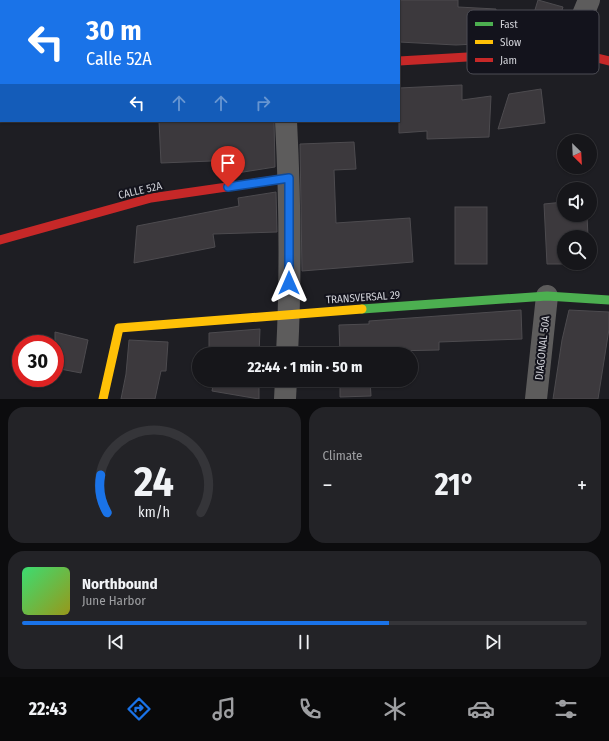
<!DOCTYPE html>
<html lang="en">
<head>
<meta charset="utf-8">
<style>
  :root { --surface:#16161a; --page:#232327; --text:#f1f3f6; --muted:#9e9fa2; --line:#353539; --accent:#1a73e8 }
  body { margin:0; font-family:"Fira Sans Condensed",sans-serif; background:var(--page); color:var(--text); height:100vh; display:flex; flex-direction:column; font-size:15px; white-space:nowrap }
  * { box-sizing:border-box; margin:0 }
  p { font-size:13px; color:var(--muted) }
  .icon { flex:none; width:22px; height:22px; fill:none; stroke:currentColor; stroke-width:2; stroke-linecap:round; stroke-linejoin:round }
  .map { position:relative; height:399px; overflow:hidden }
  .details { display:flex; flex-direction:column; gap:8px; padding:8px; background:#0c0c0e; flex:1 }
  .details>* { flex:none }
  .hud { position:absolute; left:0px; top:0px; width:400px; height:122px; box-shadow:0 1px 3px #0004,0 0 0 1px var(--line); background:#1a73e8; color:#fff; overflow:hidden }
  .needle { width:26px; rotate:156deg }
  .buttons { position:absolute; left:557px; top:134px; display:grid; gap:8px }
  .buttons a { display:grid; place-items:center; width:40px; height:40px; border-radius:50%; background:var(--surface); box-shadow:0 1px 3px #0004,0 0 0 1px var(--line); font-size:20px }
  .speed { position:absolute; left:12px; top:335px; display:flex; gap:8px; font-size:20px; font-weight:700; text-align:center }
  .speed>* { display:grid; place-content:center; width:52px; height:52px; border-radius:50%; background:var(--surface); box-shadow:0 1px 3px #0004,0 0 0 1px var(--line); line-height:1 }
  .speed .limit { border:6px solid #d22; background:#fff; color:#111 }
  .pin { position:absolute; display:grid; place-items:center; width:34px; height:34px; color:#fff; margin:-41px -17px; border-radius:50% 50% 50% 0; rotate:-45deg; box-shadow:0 0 4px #0007 }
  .pin .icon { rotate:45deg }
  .me { position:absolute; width:44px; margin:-22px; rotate:0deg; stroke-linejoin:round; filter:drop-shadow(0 0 3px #0008) }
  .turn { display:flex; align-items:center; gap:14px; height:84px; padding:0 20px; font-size:18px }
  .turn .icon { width:52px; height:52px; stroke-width:2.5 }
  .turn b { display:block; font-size:28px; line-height:34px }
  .lanes { display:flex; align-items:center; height:38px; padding:0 20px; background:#0003; justify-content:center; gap:20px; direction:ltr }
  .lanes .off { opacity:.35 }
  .big { font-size:30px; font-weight:700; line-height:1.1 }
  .details .card { flex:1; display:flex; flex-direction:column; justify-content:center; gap:6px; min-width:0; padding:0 14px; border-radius:16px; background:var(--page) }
  .details .dial { align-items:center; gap:0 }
  .dial svg { height:104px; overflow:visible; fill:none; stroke:var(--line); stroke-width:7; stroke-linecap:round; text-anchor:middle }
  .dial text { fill:var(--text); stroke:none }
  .song { display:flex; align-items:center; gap:12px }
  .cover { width:48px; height:48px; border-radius:6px; background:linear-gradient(135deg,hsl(140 70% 55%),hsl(60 70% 35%)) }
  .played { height:4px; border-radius:2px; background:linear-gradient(90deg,var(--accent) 65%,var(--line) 65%) }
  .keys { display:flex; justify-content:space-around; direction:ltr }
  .heat { display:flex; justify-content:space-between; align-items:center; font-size:22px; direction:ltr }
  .details .tiles { flex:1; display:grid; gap:8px; grid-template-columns:1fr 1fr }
  .card:last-child { grid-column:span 2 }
  .trip { position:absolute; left:192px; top:347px; width:226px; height:40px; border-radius:20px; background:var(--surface); box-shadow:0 1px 3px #0004,0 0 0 1px var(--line); font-weight:700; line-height:40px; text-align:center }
  .menu { display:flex; height:64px; justify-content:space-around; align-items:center; background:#09090a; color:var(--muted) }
  .menu .icon { width:28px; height:28px }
  .menu .selected { color:var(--accent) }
  .menu b { font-size:18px; color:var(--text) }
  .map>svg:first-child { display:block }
</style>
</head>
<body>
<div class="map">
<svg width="609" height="399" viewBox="0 0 609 399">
  <rect width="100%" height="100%" fill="#1e1e23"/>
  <g fill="#3c393d" stroke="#4d4b4f">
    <polygon points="399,0 458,0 458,7 496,9 494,43 456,45 399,42"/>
    <polygon points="538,0 563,7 553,39 532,41 526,39"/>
    <polygon points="462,85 462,100 491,96 489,137 427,139 427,131 399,133 399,88"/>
    <polygon points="541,89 545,123 498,129 509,94"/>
    <polygon points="159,121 274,121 275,167 237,173 237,160 161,163"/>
    <polygon points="354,142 356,169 334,170 336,223 410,218 413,262 302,271 300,144"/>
    <polygon points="276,192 277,232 213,234 215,247 134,263 137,226 239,206 238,198"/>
    <polygon points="564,202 564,215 587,215 588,237 564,237 564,264 547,264 544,204"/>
    <rect x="455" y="207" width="32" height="57"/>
    <polygon points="521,310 522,339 439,342 439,350 390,351 390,354 340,354 339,325 369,324 369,321"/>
    <polygon points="569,310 609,312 609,329 598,399 553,399 562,340"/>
    <polygon points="260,329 259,354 209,354 209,333"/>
    <polygon points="55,332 88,340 81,373 55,368"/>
    <polygon points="129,340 168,342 166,371 161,371 155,399 121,399 126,374"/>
    <polygon points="214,380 259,380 259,399 212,391"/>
    <polygon points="340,380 370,380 371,396 340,397"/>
  </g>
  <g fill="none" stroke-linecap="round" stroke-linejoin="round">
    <g stroke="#5d5c5c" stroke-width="22">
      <polyline points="160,1 164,0"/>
      <polyline points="285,1 285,0"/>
      <polyline points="0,44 1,44"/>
      <polyline points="568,51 589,0"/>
      <path d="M 286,121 C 290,198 291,276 287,354"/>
      <polyline points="285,399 286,380"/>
      <polyline points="536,399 547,296"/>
    </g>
    <polyline stroke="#4caf50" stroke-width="9" points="362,309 547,296 609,300"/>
    <polyline stroke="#ffc107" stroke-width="9" points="103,399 119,328 362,309"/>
    <g stroke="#c62828" stroke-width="9">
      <polyline points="399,61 568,51 609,61"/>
      <polyline points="0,240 151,198 289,178"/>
    </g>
  </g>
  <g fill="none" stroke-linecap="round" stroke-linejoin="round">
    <g stroke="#114b97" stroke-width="10">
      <polyline id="route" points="228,187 289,178 289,283"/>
    </g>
    <use href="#route" stroke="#1a73e8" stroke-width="7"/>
  </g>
  <g text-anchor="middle" stroke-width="4" stroke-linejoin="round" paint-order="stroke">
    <g font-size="11" fill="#d0d1d7" stroke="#13131c">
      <text transform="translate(140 190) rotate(-13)" y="4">CALLE 52A</text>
      <text transform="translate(363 297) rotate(-4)" y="4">TRANSVERSAL 29</text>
      <text transform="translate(542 348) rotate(-84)" y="4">DIAGONAL 50A</text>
    </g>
  </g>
  <rect x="467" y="10" width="132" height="64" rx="6" fill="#13131c" stroke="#4c4c54" stroke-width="1"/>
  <rect x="475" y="22" width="18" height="4" fill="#4caf50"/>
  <rect x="475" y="40" width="18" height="4" fill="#ffc107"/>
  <rect x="475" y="58" width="18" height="4" fill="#c62828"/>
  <g font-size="11" fill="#d0d1d7">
    <text x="500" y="28">Fast</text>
    <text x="500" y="46">Slow</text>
    <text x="500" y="64">Jam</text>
  </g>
</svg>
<div class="buttons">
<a><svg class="needle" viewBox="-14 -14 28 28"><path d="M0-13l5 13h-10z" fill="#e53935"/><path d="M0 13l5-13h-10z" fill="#9e9fa2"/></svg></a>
<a><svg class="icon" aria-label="sound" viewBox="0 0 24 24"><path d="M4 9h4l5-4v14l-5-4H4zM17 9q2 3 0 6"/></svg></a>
<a><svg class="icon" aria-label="search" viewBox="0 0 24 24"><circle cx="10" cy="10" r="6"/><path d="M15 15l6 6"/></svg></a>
</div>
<div class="speed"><div class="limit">30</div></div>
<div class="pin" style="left:228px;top:187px;background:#d93025"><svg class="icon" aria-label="arrive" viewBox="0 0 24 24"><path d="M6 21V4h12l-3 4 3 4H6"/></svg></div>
<svg class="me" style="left:289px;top:283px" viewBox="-20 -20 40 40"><path d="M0-17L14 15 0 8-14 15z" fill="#1a73e8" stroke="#fff" stroke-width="4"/></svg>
<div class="trip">22:44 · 1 min · 50 m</div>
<div class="hud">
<div class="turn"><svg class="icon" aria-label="left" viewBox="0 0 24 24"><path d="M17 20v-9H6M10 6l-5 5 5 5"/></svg><div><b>30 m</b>Calle 52A</div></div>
<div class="lanes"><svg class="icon" aria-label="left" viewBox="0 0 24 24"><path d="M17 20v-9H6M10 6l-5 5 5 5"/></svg><svg class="icon off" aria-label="ahead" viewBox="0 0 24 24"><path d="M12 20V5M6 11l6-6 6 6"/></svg><svg class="icon off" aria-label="ahead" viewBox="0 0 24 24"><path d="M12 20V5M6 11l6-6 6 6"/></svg><svg class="icon off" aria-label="right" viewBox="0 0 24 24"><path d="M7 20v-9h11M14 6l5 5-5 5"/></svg></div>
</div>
</div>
<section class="details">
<div class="tiles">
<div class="card dial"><svg viewBox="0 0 100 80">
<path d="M14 69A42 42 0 1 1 86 69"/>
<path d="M14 69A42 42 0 0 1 9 40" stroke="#1a73e8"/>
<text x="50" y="56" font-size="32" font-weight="700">24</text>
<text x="50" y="72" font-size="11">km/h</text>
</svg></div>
<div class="card"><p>Climate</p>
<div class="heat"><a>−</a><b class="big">21°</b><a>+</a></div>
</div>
<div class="card">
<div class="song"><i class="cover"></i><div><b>Northbound</b><p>June Harbor</p></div></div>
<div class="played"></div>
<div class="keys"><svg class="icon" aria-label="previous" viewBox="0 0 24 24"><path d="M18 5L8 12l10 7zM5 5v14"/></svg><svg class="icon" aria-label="pause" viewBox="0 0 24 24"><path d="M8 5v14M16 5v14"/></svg><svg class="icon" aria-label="next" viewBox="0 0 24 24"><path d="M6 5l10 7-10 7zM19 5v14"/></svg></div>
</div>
</div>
</section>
<nav class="menu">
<b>22:43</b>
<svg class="icon selected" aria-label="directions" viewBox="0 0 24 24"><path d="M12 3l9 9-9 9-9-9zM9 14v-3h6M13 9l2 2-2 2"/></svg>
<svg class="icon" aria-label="music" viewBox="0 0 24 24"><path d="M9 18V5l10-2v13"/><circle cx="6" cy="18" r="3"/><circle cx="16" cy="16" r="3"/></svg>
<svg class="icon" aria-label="phone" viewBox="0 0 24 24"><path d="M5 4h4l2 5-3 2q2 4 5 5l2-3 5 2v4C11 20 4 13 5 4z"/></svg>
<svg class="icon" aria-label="climate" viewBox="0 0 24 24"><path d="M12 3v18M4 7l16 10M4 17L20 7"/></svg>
<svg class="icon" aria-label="car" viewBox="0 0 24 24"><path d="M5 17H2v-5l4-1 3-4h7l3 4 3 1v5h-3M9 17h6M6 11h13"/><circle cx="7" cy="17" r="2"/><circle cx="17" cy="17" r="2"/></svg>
<svg class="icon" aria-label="filters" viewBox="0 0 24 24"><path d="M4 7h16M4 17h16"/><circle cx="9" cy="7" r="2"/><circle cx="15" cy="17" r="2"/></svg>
</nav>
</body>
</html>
